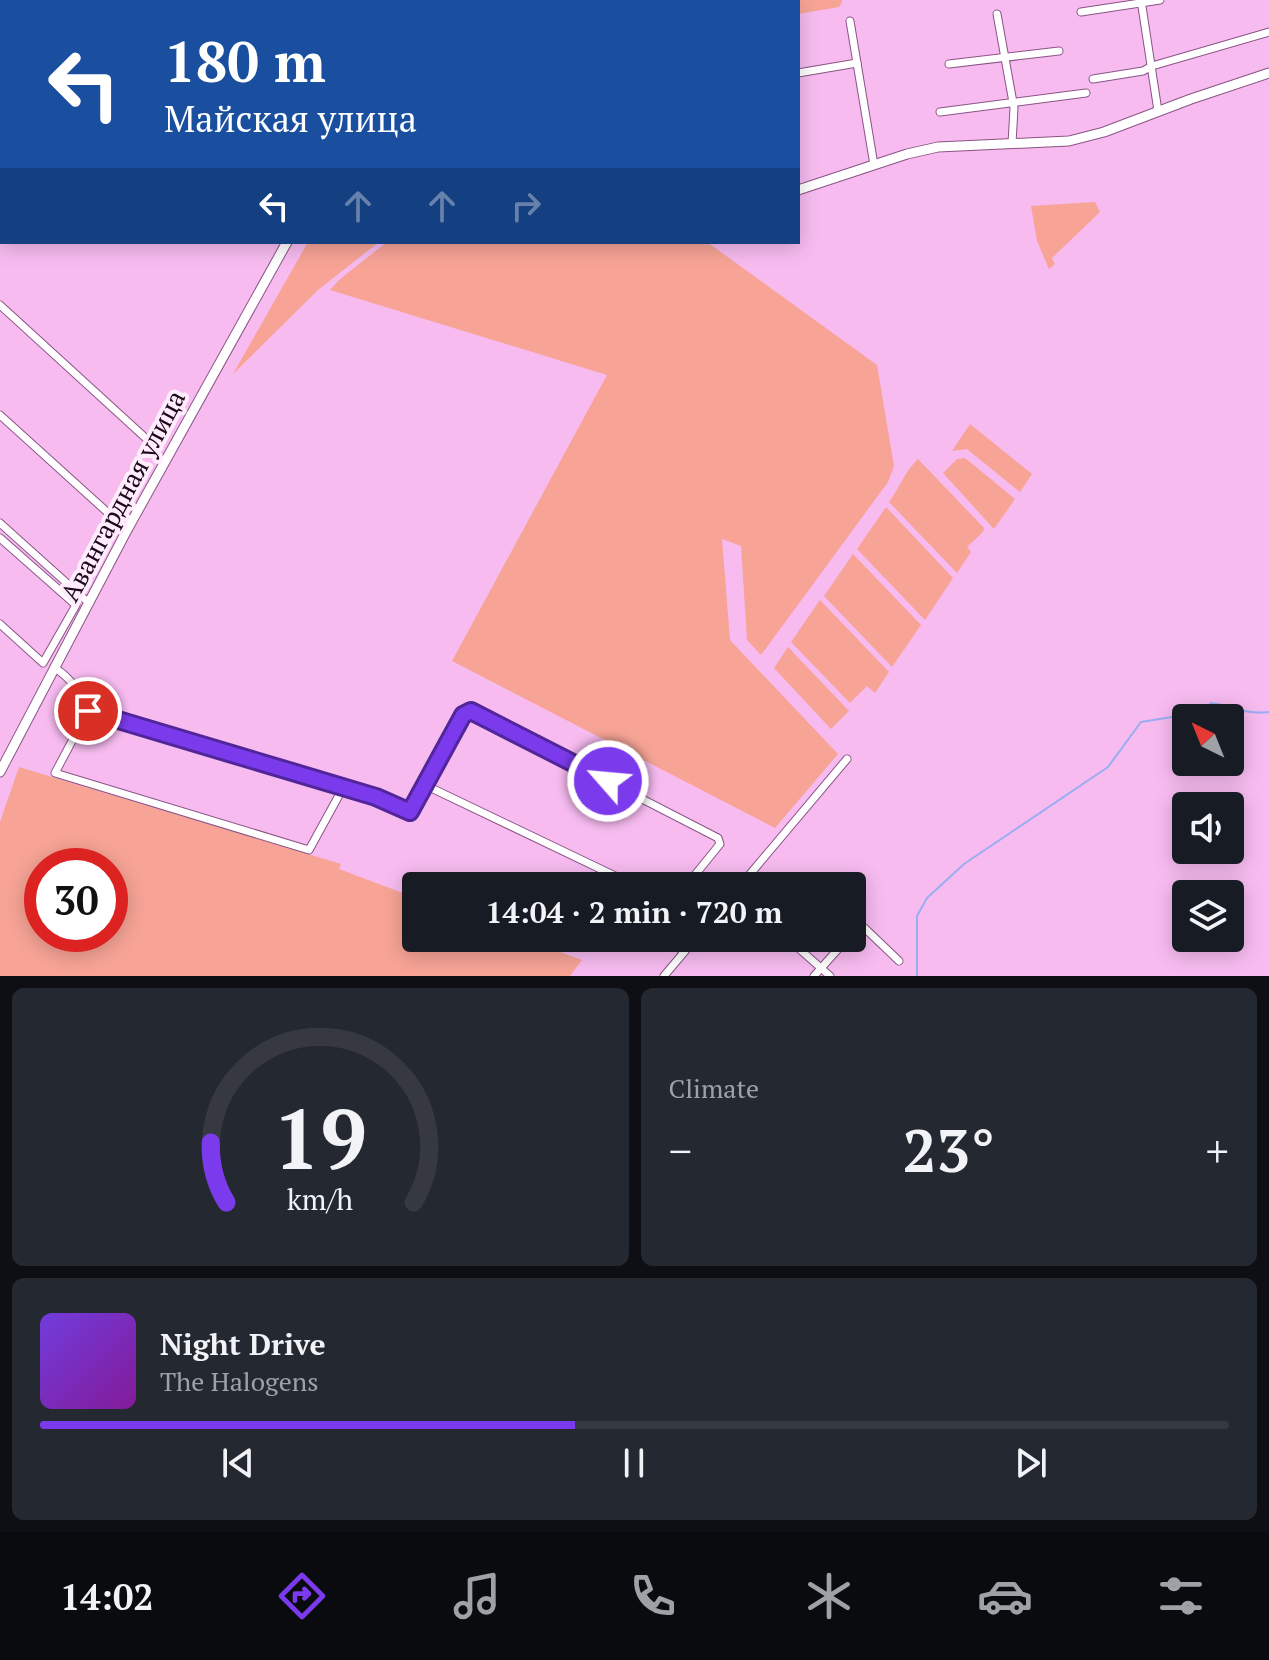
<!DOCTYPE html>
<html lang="en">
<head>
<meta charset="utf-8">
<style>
  :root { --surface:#171b24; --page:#242831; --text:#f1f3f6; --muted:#9ea1a6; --line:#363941; --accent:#7c3aed }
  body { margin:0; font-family:"PT Serif",serif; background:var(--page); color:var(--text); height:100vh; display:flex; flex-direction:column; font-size:30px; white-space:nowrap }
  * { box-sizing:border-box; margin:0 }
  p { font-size:26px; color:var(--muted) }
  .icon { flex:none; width:44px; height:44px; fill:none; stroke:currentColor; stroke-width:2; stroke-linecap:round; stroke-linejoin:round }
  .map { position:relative; height:976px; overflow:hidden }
  .panel { display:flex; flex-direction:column; gap:12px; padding:12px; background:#0d0f14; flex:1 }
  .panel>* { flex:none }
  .banner { position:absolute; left:0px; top:0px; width:800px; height:244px; box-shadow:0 4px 20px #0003; background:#1a4fa0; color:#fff; overflow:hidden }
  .needle { width:52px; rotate:317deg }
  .controls { position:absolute; left:1172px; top:704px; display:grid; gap:16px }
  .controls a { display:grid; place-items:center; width:72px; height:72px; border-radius:8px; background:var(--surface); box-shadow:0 4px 20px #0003; font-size:40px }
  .speed { position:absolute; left:24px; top:848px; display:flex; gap:16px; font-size:40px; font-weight:700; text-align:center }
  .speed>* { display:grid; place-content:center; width:104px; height:104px; border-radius:50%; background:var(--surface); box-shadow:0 4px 20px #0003; line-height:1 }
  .speed .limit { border:12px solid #d22; background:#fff; color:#111 }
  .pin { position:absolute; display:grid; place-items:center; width:68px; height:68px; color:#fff; margin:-34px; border:4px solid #fff; border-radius:50%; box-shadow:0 2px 8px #0007 }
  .me { position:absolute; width:88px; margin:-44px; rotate:297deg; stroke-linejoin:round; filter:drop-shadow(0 0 6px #0008) }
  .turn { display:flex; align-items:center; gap:28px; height:168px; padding:0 32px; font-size:36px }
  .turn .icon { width:104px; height:104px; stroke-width:2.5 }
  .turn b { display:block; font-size:56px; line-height:68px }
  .lanes { display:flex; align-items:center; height:76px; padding:0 32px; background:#0003; justify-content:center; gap:40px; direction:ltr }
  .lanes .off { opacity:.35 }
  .big { font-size:60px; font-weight:700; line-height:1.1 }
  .panel .tile { flex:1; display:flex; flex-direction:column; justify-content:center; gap:12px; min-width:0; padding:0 28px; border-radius:12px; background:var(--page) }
  .panel .dial { align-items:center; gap:0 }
  .dial svg { height:208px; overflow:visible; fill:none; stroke:var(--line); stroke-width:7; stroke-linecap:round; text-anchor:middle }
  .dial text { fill:var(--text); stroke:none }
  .song { display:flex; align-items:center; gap:24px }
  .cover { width:96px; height:96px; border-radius:12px; background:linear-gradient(135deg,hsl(260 70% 55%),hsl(290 70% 35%)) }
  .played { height:8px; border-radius:4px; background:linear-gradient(90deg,var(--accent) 45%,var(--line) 45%) }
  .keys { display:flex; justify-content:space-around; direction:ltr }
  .heat { display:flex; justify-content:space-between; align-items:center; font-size:44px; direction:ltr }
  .panel .tiles { flex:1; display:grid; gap:12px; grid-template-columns:1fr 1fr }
  .tile:last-child { grid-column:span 2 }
  .trip { position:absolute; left:402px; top:872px; width:464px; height:80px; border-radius:8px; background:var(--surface); box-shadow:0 4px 20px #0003; font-weight:700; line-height:80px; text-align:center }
  .tab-bar { display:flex; height:128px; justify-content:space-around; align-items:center; background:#090b0e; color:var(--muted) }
  .tab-bar .icon { width:56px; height:56px }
  .tab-bar .current { color:var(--accent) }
  .tab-bar b { font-size:36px; color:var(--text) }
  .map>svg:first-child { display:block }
</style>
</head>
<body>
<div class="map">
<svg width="1269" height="976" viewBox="0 0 1269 976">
  <rect width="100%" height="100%" fill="#f7bbf0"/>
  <g fill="#f7a496" fill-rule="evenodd">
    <polygon points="650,0 842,0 842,2 839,7 798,14 798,2 649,2"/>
    <polygon points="1095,202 1100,212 1052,258 1055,264 1049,269 1037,241 1031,206"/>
    <polygon points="308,242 379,242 318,290 233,374"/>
    <polygon points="387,242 707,242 877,365 894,466 888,482 761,655 747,640 741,546 722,539 730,640 838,754 775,828 452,661 607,375 330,290 340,279"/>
    <polygon points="970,424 1032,474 1020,492 967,449 952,451"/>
    <polygon points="965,458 1015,499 994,529 943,473 957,459"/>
    <path d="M 918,459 L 984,528 L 983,532 L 967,547 L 971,552 L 957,573 L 889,502 C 900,487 905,471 918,459 Z"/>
    <polygon points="886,507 953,578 925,620 857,549"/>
    <polygon points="853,554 921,625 892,667 824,596"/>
    <polygon points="820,600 889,672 875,693 867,686 850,703 791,642"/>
    <polygon points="788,647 849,711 831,729 774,668"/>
    <path d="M 19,767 L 341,864 L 339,869 L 416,898 L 416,938 L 522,938 L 582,960 L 570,976 L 0,976 L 0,822 ZM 42,866 L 110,866 L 110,934 L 42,934 Z"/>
  </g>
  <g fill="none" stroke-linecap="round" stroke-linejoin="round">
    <path stroke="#98aef1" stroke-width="2" d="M 917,976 L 917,916 L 927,898 L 964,864 L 1108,767 L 1141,722 L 1203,712 L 1211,703 C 1234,706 1244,715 1269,712"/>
    <g stroke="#8a5485" stroke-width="9">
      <g id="minor">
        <polyline points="1141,0 1158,111"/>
        <polyline points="385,2 386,0"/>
        <polyline points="439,2 440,0"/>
        <polyline points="503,2 504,0"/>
        <polyline points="556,2 557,0"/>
        <polyline points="1081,12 1160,0"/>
        <polyline points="997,14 1014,108 1012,143"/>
        <polyline points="850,21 874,165"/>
        <polyline points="949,64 1059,51"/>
        <polyline points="798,73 857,63"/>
        <polyline points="1093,79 1143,71 1152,66 1269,32"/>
        <polyline points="940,112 1086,93"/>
        <polyline points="0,305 150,442"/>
        <polyline points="0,415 127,530"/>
        <polyline points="0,523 89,603"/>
        <polyline points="0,538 76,605 43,663 0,624"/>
        <path d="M 55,668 C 73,680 79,691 85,711 L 376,797 L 410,812 L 425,785 L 636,886"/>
        <polyline points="88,711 55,773 309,850 343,788"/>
        <polyline points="425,785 463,715 471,711 718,838 720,844 686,886"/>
        <polyline points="740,886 847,759"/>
        <polyline points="852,916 899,961"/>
        <polyline points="852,934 861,924"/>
        <polyline points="666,938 684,952"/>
        <polyline points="787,938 830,976"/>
        <polyline points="664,976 696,938"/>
        <polyline points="814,976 848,938"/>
      </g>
    </g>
    <g stroke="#8a5485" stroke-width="11">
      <g id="major">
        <polyline points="798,190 907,154 938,147 1069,141 1104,132 1191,99 1269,73"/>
        <polyline points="0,772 127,530 287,242"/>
      </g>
    </g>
    <use href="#minor" stroke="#fff" stroke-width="7"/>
    <use href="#major" stroke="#fff" stroke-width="9"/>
  </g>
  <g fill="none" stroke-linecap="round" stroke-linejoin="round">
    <g stroke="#51269a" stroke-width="20">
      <polyline id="route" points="88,711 376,797 410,812 463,715 471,711 608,781"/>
    </g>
    <use href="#route" stroke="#7c3aed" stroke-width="14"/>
  </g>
  <g text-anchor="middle" stroke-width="8" stroke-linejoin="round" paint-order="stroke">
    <g font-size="26" fill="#1d081b" stroke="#ffecfc">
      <text transform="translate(123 496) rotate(-62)" y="9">Авангардная улица</text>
    </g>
  </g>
</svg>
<div class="controls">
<a><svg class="needle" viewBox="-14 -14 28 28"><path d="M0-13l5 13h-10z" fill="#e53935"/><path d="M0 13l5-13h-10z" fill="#9ea1a6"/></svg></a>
<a><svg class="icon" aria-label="sound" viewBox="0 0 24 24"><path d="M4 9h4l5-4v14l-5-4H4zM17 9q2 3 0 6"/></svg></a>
<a><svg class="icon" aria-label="layers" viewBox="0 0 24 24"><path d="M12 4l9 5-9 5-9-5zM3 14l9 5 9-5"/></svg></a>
</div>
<div class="speed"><div class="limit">30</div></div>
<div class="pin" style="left:88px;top:711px;background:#d93025"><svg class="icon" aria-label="arrive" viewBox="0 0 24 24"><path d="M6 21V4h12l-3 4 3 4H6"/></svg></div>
<svg class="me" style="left:608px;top:781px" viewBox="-20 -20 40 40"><circle r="17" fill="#7c3aed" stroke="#fff" stroke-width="3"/><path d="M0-11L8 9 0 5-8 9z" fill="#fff"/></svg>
<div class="trip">14:04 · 2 min · 720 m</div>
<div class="banner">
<div class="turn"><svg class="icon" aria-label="left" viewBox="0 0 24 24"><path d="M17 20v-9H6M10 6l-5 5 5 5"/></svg><div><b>180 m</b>Майская улица</div></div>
<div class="lanes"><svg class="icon" aria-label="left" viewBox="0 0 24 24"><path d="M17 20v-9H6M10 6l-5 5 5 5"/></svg><svg class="icon off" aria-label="ahead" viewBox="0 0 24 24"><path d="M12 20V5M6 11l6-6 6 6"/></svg><svg class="icon off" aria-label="ahead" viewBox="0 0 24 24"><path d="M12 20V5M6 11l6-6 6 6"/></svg><svg class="icon off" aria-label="right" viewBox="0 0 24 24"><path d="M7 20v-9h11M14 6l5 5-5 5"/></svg></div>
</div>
</div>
<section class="panel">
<div class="tiles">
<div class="tile dial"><svg viewBox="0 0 100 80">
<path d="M14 69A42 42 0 1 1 86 69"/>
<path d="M14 69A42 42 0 0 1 8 46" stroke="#7c3aed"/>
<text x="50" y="56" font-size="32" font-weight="700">19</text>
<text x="50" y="72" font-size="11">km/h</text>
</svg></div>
<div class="tile"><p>Climate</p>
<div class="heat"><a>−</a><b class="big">23°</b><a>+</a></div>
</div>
<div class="tile">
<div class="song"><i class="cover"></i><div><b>Night Drive</b><p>The Halogens</p></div></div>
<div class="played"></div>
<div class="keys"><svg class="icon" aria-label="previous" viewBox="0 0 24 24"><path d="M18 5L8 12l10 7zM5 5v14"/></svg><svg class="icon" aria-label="pause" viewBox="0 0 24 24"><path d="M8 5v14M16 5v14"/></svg><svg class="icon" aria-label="next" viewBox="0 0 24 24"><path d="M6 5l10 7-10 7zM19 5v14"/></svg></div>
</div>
</div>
</section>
<nav class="tab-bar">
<b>14:02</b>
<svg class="icon current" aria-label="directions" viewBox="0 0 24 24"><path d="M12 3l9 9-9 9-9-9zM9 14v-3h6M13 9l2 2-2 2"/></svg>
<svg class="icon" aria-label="music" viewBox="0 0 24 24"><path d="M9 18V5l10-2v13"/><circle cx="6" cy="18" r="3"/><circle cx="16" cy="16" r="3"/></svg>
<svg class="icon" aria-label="phone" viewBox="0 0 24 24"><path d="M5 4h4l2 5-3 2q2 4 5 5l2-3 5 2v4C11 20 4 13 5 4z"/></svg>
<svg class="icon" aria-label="climate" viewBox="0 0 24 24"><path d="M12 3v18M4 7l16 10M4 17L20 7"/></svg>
<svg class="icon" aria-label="car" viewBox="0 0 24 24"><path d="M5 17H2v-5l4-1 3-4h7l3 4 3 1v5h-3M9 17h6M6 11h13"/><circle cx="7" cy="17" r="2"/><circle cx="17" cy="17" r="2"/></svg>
<svg class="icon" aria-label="filters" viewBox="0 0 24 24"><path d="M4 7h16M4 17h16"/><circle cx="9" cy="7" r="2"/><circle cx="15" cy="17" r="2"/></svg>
</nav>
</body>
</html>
